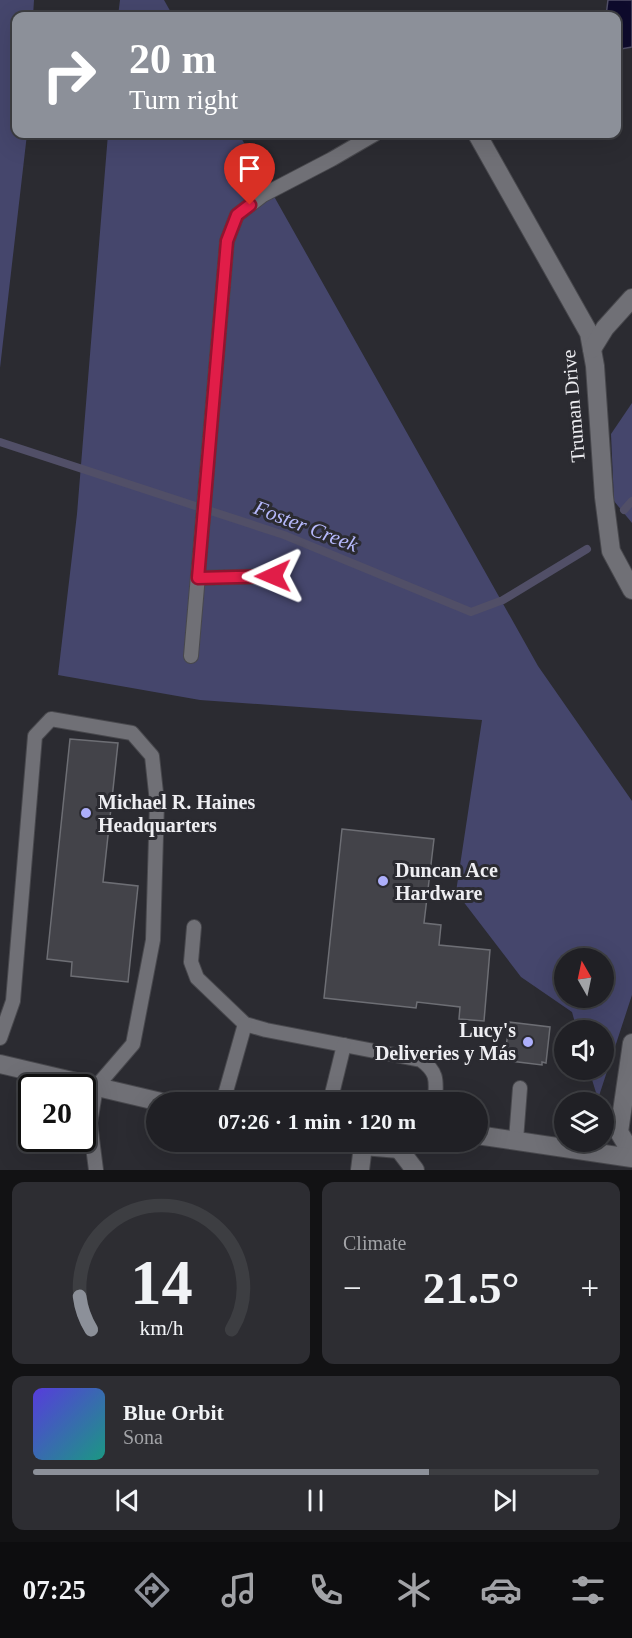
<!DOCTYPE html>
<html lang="en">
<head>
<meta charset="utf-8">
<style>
  :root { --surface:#202025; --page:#2d2d32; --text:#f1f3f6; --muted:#a2a3a7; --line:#3d3e42; --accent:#8c9099 }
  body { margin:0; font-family:"Times New Roman",serif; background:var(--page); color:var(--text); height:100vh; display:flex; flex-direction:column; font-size:22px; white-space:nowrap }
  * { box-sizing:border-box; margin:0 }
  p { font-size:20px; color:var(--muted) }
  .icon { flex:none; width:33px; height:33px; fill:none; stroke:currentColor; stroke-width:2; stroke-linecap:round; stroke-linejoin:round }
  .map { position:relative; height:1170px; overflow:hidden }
  .sheet { display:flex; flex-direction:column; gap:12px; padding:12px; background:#121214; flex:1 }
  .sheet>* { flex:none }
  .banner { position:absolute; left:12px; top:12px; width:609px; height:126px; border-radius:12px; box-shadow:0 6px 24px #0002,0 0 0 2px var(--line); background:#8c9099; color:#fff; overflow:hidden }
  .needle { width:39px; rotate:351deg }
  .tools { position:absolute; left:554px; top:948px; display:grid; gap:12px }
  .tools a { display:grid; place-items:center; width:60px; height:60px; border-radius:50%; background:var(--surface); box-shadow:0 6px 24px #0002,0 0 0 2px var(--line); font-size:30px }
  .speed { position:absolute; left:18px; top:1074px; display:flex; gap:12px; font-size:30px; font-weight:700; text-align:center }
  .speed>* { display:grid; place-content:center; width:78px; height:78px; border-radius:50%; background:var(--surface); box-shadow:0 6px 24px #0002,0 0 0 2px var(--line); line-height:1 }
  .speed .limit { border:3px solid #111; border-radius:9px; background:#fff; color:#111 }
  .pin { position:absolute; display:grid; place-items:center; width:51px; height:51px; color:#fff; margin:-62px -26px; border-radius:50% 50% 50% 0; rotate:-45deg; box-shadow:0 0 6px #0007 }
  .pin .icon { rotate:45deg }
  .me { position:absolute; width:66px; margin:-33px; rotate:269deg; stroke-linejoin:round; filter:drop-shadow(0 0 4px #0008) }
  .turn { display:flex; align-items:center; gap:21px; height:126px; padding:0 18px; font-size:27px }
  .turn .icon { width:78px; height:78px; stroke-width:2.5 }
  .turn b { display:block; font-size:42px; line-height:51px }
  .big { font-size:45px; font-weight:700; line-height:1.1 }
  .sheet .widget { flex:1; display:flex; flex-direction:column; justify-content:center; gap:9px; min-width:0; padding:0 21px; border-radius:12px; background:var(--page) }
  .sheet .dial { align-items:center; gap:0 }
  .dial svg { height:156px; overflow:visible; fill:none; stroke:var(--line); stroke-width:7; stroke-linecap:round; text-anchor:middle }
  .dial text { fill:var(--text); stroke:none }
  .song { display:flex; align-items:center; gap:18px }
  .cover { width:72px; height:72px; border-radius:9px; background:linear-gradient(135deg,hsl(250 70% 55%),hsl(170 70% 35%)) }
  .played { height:6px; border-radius:3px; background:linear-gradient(90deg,var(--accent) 70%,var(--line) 70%) }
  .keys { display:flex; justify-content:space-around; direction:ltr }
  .heat { display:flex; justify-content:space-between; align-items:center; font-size:33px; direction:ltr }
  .sheet .tiles { flex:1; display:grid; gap:12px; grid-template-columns:1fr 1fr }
  .widget:last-child { grid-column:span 2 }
  .trip { position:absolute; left:146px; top:1092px; width:342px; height:60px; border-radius:30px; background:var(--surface); box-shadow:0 6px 24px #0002,0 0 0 2px var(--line); font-weight:700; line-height:60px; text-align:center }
  .tab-bar { display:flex; height:96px; justify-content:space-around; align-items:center; background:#0d0d0f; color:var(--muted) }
  .tab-bar .icon { width:42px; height:42px }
  .tab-bar .selected { color:var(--accent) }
  .tab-bar b { font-size:27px; color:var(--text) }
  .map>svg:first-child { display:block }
</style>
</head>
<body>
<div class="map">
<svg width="632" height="1170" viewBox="0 0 632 1170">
  <rect width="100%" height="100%" fill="#2b2b31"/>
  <g fill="#45466c" fill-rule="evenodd">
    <polygon points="0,0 34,0 33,16 16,16 16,134 27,134 0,368"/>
    <polygon points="120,0 164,0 173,16 118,16"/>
    <path d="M 108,134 L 239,134 L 538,666 L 632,801 L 632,995 L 598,1099 L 589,1070 L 603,1070 L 603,1030 L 577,1030 L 572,1012 L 521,977 L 456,892 L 482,720 L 200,700 L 58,675 L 77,514 ZM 564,958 L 603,958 L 603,998 L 564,998 Z"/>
    <polygon points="632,403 632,523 614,501 611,434"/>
  </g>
  <polygon fill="#0e0b2c" stroke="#514f67" stroke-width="1.5" points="608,0 632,0 632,47 621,49 617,45 616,16 606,16"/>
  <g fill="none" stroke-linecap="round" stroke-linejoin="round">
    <g stroke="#514f67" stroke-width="8">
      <polyline points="0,442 284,535 471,612 503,600 587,549"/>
      <polyline points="624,510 632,501"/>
    </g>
  </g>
  <g fill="#434349" stroke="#6d6e74" stroke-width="1.5">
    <polygon points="70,739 118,743 103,882 138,886 128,982 71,976 72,962 47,959"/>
    <polygon points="342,829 434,839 424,923 441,925 439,945 490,950 484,1021 459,1019 460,1007 417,1002 416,1008 324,998"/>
    <polygon points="509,1022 550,1027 546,1063 542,1062 542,1065 510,1061 510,1057 505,1057"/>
  </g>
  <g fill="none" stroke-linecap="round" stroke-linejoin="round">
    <g stroke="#48484d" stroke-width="16">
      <g id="lane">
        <polyline points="198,578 273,576"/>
        <polyline points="191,656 227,241 237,215 263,195 332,159 375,134"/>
        <path d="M 194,927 L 191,962 L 197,978 L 245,1024 L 266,1030 L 421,1060 C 439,1073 436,1082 435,1102"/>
        <polyline points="0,1038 13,1001 35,736 51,719 132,733 152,756 157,802 153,940 133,1044 96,1087 90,1123 96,1170"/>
        <polyline points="223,1102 245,1024"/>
        <polyline points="330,1102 344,1045"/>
        <polyline points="516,1140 520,1088"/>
      </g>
    </g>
    <g stroke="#48484d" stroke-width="20">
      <g id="street">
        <polyline points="477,134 589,333 595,366 604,497 611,551 632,590"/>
        <polyline points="592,349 605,328 632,298"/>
        <polyline points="627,1157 628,1147 619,1132 632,1043"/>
        <polyline points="360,1170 363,1146"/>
      </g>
    </g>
    <g stroke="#48484d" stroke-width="20">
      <g id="secondary">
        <polyline points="0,1064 161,1102"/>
        <polyline points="477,1135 632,1158"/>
        <polyline points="341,1142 363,1146 399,1149 412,1142"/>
        <polyline points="399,1149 415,1170"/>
      </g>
    </g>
    <use href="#lane" stroke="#707076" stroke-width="14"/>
    <use href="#street" stroke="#707076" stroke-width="18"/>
    <use href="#secondary" stroke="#707076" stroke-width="18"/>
  </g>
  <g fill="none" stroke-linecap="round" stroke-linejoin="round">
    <g stroke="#92132f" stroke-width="15">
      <polyline id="route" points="250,205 237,215 227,241 198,578 273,576"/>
    </g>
    <use href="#route" stroke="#e11d48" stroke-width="10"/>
  </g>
  <g fill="#adaffb" stroke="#2b2b31" stroke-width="2">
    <circle cx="86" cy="813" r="6"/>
    <circle cx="383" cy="881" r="6"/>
    <circle cx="528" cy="1042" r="6"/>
  </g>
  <g text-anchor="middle" stroke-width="6" stroke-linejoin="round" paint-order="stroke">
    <g font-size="20" fill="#eeeef2" stroke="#2b2b31">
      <text transform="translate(573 406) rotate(-95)" y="7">Truman Drive</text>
    </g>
    <g font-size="20" font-weight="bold" fill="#eeeef2" stroke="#2b2b31" text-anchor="start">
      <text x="98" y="809">Michael R. Haines<tspan x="98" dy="23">Headquarters</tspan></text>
      <text x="395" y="877">Duncan Ace<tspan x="395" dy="23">Hardware</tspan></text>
      <text x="516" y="1037" text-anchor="end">Lucy's<tspan x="516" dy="23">Deliveries y Más</tspan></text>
    </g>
    <g font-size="21" font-style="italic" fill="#b6b9fc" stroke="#2b2b31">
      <text transform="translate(306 526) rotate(21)" y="7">Foster Creek</text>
    </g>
  </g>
</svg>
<div class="tools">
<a><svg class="needle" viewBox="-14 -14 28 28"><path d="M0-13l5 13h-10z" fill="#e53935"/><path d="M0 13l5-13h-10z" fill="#a2a3a7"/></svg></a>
<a><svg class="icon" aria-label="sound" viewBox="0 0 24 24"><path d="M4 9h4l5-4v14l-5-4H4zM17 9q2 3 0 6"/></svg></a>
<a><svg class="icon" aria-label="layers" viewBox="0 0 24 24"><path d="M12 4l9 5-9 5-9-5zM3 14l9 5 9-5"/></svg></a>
</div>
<div class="speed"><div class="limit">20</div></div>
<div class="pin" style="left:250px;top:205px;background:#d93025"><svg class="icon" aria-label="arrive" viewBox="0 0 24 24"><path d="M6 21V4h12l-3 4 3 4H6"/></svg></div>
<svg class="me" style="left:273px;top:576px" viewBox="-20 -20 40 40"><path d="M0-17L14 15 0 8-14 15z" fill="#e11d48" stroke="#fff" stroke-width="4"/></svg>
<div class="trip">07:26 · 1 min · 120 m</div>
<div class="banner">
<div class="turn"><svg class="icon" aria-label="right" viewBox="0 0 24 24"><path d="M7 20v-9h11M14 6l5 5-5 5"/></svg><div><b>20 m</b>Turn right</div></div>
</div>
</div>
<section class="sheet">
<div class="tiles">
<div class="widget dial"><svg viewBox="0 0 100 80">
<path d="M14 69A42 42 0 1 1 86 69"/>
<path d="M14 69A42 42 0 0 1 8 52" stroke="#8c9099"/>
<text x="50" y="56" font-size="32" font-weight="700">14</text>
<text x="50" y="72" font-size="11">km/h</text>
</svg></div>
<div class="widget"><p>Climate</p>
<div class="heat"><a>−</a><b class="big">21.5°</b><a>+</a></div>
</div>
<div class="widget">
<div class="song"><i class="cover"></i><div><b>Blue Orbit</b><p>Sona</p></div></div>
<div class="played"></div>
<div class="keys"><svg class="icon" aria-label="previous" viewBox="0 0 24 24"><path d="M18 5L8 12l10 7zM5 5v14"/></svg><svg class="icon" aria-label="pause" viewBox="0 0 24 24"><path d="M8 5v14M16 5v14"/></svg><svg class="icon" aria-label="next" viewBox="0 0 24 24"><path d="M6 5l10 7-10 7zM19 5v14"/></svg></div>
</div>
</div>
</section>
<nav class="tab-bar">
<b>07:25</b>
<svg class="icon selected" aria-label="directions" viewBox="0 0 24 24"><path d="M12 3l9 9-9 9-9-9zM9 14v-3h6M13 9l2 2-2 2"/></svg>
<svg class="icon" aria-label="music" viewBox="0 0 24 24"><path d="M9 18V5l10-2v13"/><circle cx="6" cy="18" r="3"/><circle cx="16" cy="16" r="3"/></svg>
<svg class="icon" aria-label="phone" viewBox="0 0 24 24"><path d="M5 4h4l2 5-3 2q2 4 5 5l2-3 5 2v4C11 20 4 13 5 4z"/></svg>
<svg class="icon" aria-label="climate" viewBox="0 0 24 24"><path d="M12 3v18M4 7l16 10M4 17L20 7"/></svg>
<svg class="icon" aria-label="car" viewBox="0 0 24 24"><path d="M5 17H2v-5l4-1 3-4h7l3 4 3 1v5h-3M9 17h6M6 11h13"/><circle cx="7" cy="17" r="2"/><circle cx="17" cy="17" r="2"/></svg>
<svg class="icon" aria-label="filters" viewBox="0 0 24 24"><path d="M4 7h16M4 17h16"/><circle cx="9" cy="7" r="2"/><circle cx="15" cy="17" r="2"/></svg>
</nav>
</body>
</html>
